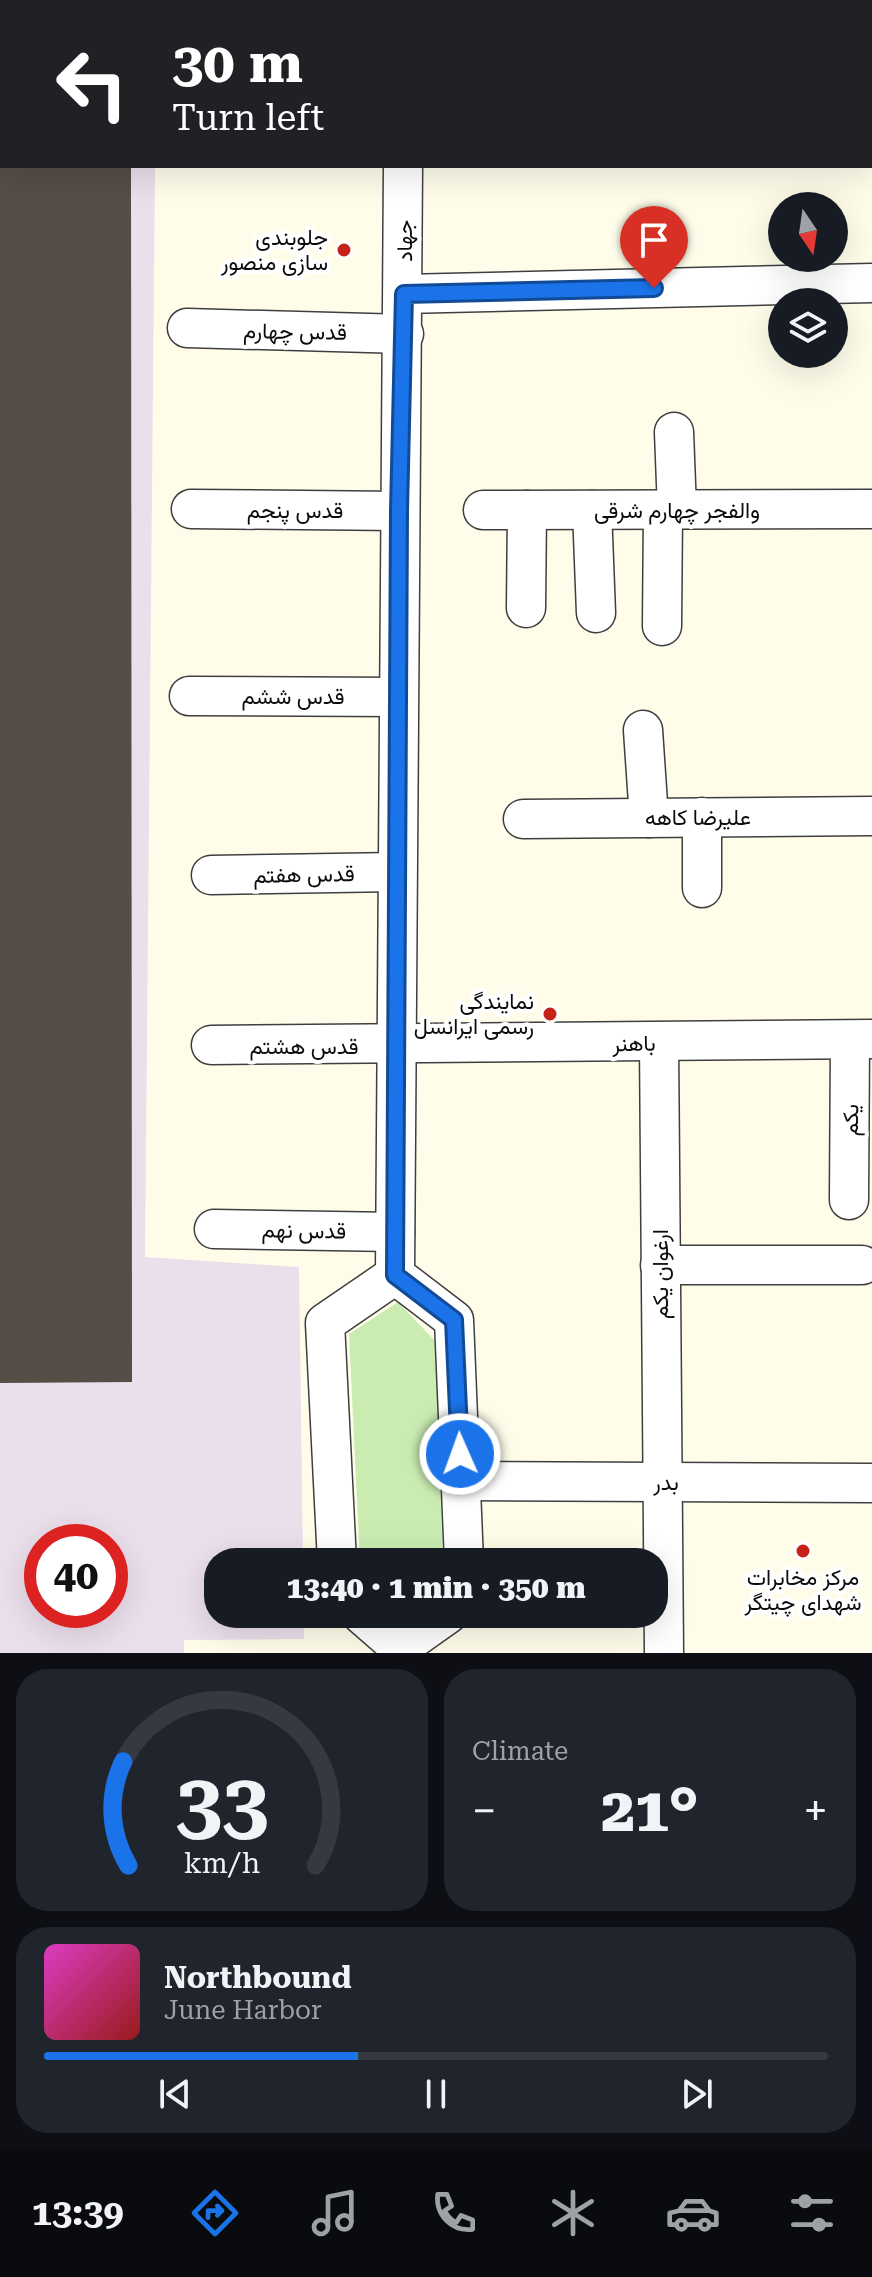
<!DOCTYPE html>
<html lang="en">
<head>
<meta charset="utf-8">
<style>
  :root { --surface:#171b24; --page:#20242c; --text:#f1f3f6; --muted:#9ea1a6; --line:#363941; --accent:#1a73e8 }
  body { margin:0; font-family:"Roboto Serif",Vazirmatn,serif; background:var(--page); color:var(--text); height:100vh; display:flex; flex-direction:column; font-size:30px; white-space:nowrap }
  * { box-sizing:border-box; margin:0 }
  p { font-size:26px; color:var(--muted) }
  .icon { flex:none; width:44px; height:44px; fill:none; stroke:currentColor; stroke-width:2; stroke-linecap:round; stroke-linejoin:round }
  .map { position:relative; height:1653px; overflow:hidden }
  .details { display:flex; flex-direction:column; gap:16px; padding:16px; background:#0d0f14; flex:1 }
  .details>* { flex:none }
  .banner { position:absolute; left:0px; top:0px; width:872px; height:168px; box-shadow:0 8px 32px #0002; background:#202124; color:#fff; overflow:hidden }
  .needle { width:52px; rotate:167deg }
  .controls { position:absolute; left:768px; top:192px; display:grid; gap:16px }
  .controls a { display:grid; place-items:center; width:80px; height:80px; border-radius:50%; background:var(--surface); box-shadow:0 8px 32px #0002; font-size:40px }
  .speed { position:absolute; left:24px; top:1524px; display:flex; gap:16px; font-size:40px; font-weight:700; text-align:center }
  .speed>* { display:grid; place-content:center; width:104px; height:104px; border-radius:50%; background:var(--surface); box-shadow:0 8px 32px #0002; line-height:1 }
  .speed .limit { border:12px solid #d22; background:#fff; color:#111 }
  .pin { position:absolute; display:grid; place-items:center; width:68px; height:68px; color:#fff; margin:-82px -34px; border-radius:50% 50% 50% 0; rotate:-45deg; box-shadow:0 0 8px #0007 }
  .pin .icon { rotate:45deg }
  .me { position:absolute; width:88px; margin:-44px; rotate:358deg; stroke-linejoin:round; filter:drop-shadow(0 0 6px #0008) }
  .turn { display:flex; align-items:center; gap:28px; height:168px; padding:0 40px; font-size:36px }
  .turn .icon { width:104px; height:104px; stroke-width:2.5 }
  .turn b { display:block; font-size:56px; line-height:68px }
  .big { font-size:60px; font-weight:800; line-height:1.1 }
  .details .tile { flex:1; display:flex; flex-direction:column; justify-content:center; gap:12px; min-width:0; padding:0 28px; border-radius:32px; background:var(--page) }
  .details .dial { align-items:center; gap:0 }
  .dial svg { height:208px; overflow:visible; fill:none; stroke:var(--line); stroke-width:7; stroke-linecap:round; text-anchor:middle }
  .dial text { fill:var(--text); stroke:none }
  .song { display:flex; align-items:center; gap:24px }
  .cover { width:96px; height:96px; border-radius:12px; background:linear-gradient(135deg,hsl(310 70% 55%),hsl(0 70% 35%)) }
  .played { height:8px; border-radius:4px; background:linear-gradient(90deg,var(--accent) 40%,var(--line) 40%) }
  .keys { display:flex; justify-content:space-around; direction:ltr }
  .heat { display:flex; justify-content:space-between; align-items:center; font-size:44px; direction:ltr }
  .details .tiles { flex:1; display:grid; gap:16px; grid-template-columns:1fr 1fr }
  .tile:last-child { grid-column:span 2 }
  .trip { position:absolute; left:204px; top:1548px; width:464px; height:80px; border-radius:32px; background:var(--surface); box-shadow:0 8px 32px #0002; font-weight:800; line-height:80px; text-align:center }
  .tabs { display:flex; height:128px; justify-content:space-around; align-items:center; background:#090b0e; color:var(--muted) }
  .tabs .icon { width:56px; height:56px }
  .tabs .selected { color:var(--accent) }
  .tabs b { font-size:36px; color:var(--text) }
  .map>svg:first-child { display:block }
</style>
</head>
<body>
<div class="map">
<svg width="872" height="1653" viewBox="0 0 872 1653">
  <rect width="100%" height="100%" fill="#fffdea"/>
  <path fill="#ebdfec" fill-rule="evenodd" d="M 0,0 L 157,0 L 2,2 L 2,166 L 155,166 L 145,1257 L 299,1267 L 303,1562 L 218,1562 L 218,1614 L 304,1614 L 304,1639 L 184,1640 L 184,1653 L 0,1653 ZM 42,1542 L 110,1542 L 110,1610 L 42,1610 Z"/>
  <polygon fill="#caecb1" points="398,1302 435,1341 443,1562 360,1562 349,1334"/>
  <polygon fill="#554e47" points="0,166 131,166 132,1382 0,1383"/>
  <g fill="none" stroke-linecap="round" stroke-linejoin="round">
    <g stroke="#3f3f3f" stroke-width="41">
      <g id="minor">
        <polyline points="403,2 403,0"/>
        <polyline points="870,50 872,50"/>
        <polyline points="404,294 872,283"/>
        <polyline points="187,328 404,334"/>
        <polyline points="674,432 677,510"/>
        <polyline points="191,509 399,511"/>
        <polyline points="483,510 872,509"/>
        <polyline points="592,510 596,613"/>
        <polyline points="526,608 527,510"/>
        <polyline points="662,626 663,510"/>
        <polyline points="189,696 398,697"/>
        <polyline points="643,730 649,818"/>
        <polyline points="702,817 702,888"/>
        <polyline points="523,819 872,816"/>
        <polyline points="211,875 397,872"/>
        <polyline points="659,1043 664,1653"/>
        <polyline points="211,1045 872,1039"/>
        <polyline points="849,1200 850,1040"/>
        <polyline points="214,1229 395,1232"/>
        <polyline points="660,1265 862,1265"/>
        <polyline points="395,1275 403,166"/>
        <polyline points="395,1275 454,1320 464,1562"/>
        <polyline points="461,1481 872,1483"/>
        <polyline points="337,1562 325,1323 395,1275"/>
        <polyline points="361,1614 400,1648 448,1614"/>
      </g>
    </g>
    <use href="#minor" stroke="#fff" stroke-width="38"/>
  </g>
  <g fill="none" stroke-linecap="round" stroke-linejoin="round">
    <g stroke="#114b97" stroke-width="20">
      <polyline id="route" points="460,1454 454,1320 395,1275 399,511 404,294 654,288"/>
    </g>
    <use href="#route" stroke="#1a73e8" stroke-width="14"/>
  </g>
  <g fill="#c5221a" stroke="#fff" stroke-width="3">
    <circle cx="344" cy="250" r="8"/>
    <circle cx="550" cy="1014" r="8"/>
    <circle cx="803" cy="1551" r="8"/>
  </g>
  <g text-anchor="middle" stroke-width="8" stroke-linejoin="round" paint-order="stroke">
    <g font-size="22" fill="#0c0c0c" stroke="#fff" text-anchor="end">
      <text x="328" y="245">جلوبندی<tspan x="328" dy="25">سازی منصور</tspan></text>
      <text x="534" y="1009">نمایندگی<tspan x="534" dy="25">رسمی ایرانسل</tspan></text>
      <text x="803" y="1585" text-anchor="middle">مرکز مخابرات<tspan x="803" dy="25">شهدای چیتگر</tspan></text>
    </g>
    <g font-size="22" fill="#0c0c0c" stroke="#fff">
      <text transform="translate(404 241) rotate(-91)" y="8">جهاد</text>
      <text transform="translate(295 331) rotate(1)" y="8">قدس چهارم</text>
      <text x="295" y="518">قدس پنجم</text>
      <text x="677" y="518">والفجر چهارم شرقی</text>
      <text x="293" y="704">قدس ششم</text>
      <text x="698" y="825">علیرضا کاهه</text>
      <text transform="translate(304 874) rotate(-1)" y="8">قدس هفتم</text>
      <text transform="translate(634 1043) rotate(-1)" y="8">باهنر</text>
      <text x="304" y="1054">قدس هشتم</text>
      <text transform="translate(850 1120) rotate(-89)" y="8">یکم</text>
      <text transform="translate(304 1230) rotate(1)" y="8">قدس نهم</text>
      <text transform="translate(660 1274) rotate(-90)" y="8">ارغوان یکم</text>
      <text x="666" y="1490">بدر</text>
    </g>
  </g>
</svg>
<div class="controls">
<a><svg class="needle" viewBox="-14 -14 28 28"><path d="M0-13l5 13h-10z" fill="#e53935"/><path d="M0 13l5-13h-10z" fill="#9ea1a6"/></svg></a>
<a><svg class="icon" aria-label="layers" viewBox="0 0 24 24"><path d="M12 4l9 5-9 5-9-5zM3 14l9 5 9-5"/></svg></a>
</div>
<div class="speed"><div class="limit">40</div></div>
<div class="pin" style="left:654px;top:288px;background:#d93025"><svg class="icon" aria-label="arrive" viewBox="0 0 24 24"><path d="M6 21V4h12l-3 4 3 4H6"/></svg></div>
<svg class="me" style="left:460px;top:1454px" viewBox="-20 -20 40 40"><circle r="17" fill="#1a73e8" stroke="#fff" stroke-width="3"/><path d="M0-11L8 9 0 5-8 9z" fill="#fff"/></svg>
<div class="trip">13:40 · 1 min · 350 m</div>
<div class="banner">
<div class="turn"><svg class="icon" aria-label="left" viewBox="0 0 24 24"><path d="M17 20v-9H6M10 6l-5 5 5 5"/></svg><div><b>30 m</b>Turn left</div></div>
</div>
</div>
<section class="details">
<div class="tiles">
<div class="tile dial"><svg viewBox="0 0 100 80">
<path d="M14 69A42 42 0 1 1 86 69"/>
<path d="M14 69A42 42 0 0 1 12 29" stroke="#1a73e8"/>
<text x="50" y="56" font-size="32" font-weight="700">33</text>
<text x="50" y="72" font-size="11">km/h</text>
</svg></div>
<div class="tile"><p>Climate</p>
<div class="heat"><a>−</a><b class="big">21°</b><a>+</a></div>
</div>
<div class="tile">
<div class="song"><i class="cover"></i><div><b>Northbound</b><p>June Harbor</p></div></div>
<div class="played"></div>
<div class="keys"><svg class="icon" aria-label="previous" viewBox="0 0 24 24"><path d="M18 5L8 12l10 7zM5 5v14"/></svg><svg class="icon" aria-label="pause" viewBox="0 0 24 24"><path d="M8 5v14M16 5v14"/></svg><svg class="icon" aria-label="next" viewBox="0 0 24 24"><path d="M6 5l10 7-10 7zM19 5v14"/></svg></div>
</div>
</div>
</section>
<nav class="tabs">
<b>13:39</b>
<svg class="icon selected" aria-label="directions" viewBox="0 0 24 24"><path d="M12 3l9 9-9 9-9-9zM9 14v-3h6M13 9l2 2-2 2"/></svg>
<svg class="icon" aria-label="music" viewBox="0 0 24 24"><path d="M9 18V5l10-2v13"/><circle cx="6" cy="18" r="3"/><circle cx="16" cy="16" r="3"/></svg>
<svg class="icon" aria-label="phone" viewBox="0 0 24 24"><path d="M5 4h4l2 5-3 2q2 4 5 5l2-3 5 2v4C11 20 4 13 5 4z"/></svg>
<svg class="icon" aria-label="climate" viewBox="0 0 24 24"><path d="M12 3v18M4 7l16 10M4 17L20 7"/></svg>
<svg class="icon" aria-label="car" viewBox="0 0 24 24"><path d="M5 17H2v-5l4-1 3-4h7l3 4 3 1v5h-3M9 17h6M6 11h13"/><circle cx="7" cy="17" r="2"/><circle cx="17" cy="17" r="2"/></svg>
<svg class="icon" aria-label="filters" viewBox="0 0 24 24"><path d="M4 7h16M4 17h16"/><circle cx="9" cy="7" r="2"/><circle cx="15" cy="17" r="2"/></svg>
</nav>
</body>
</html>
